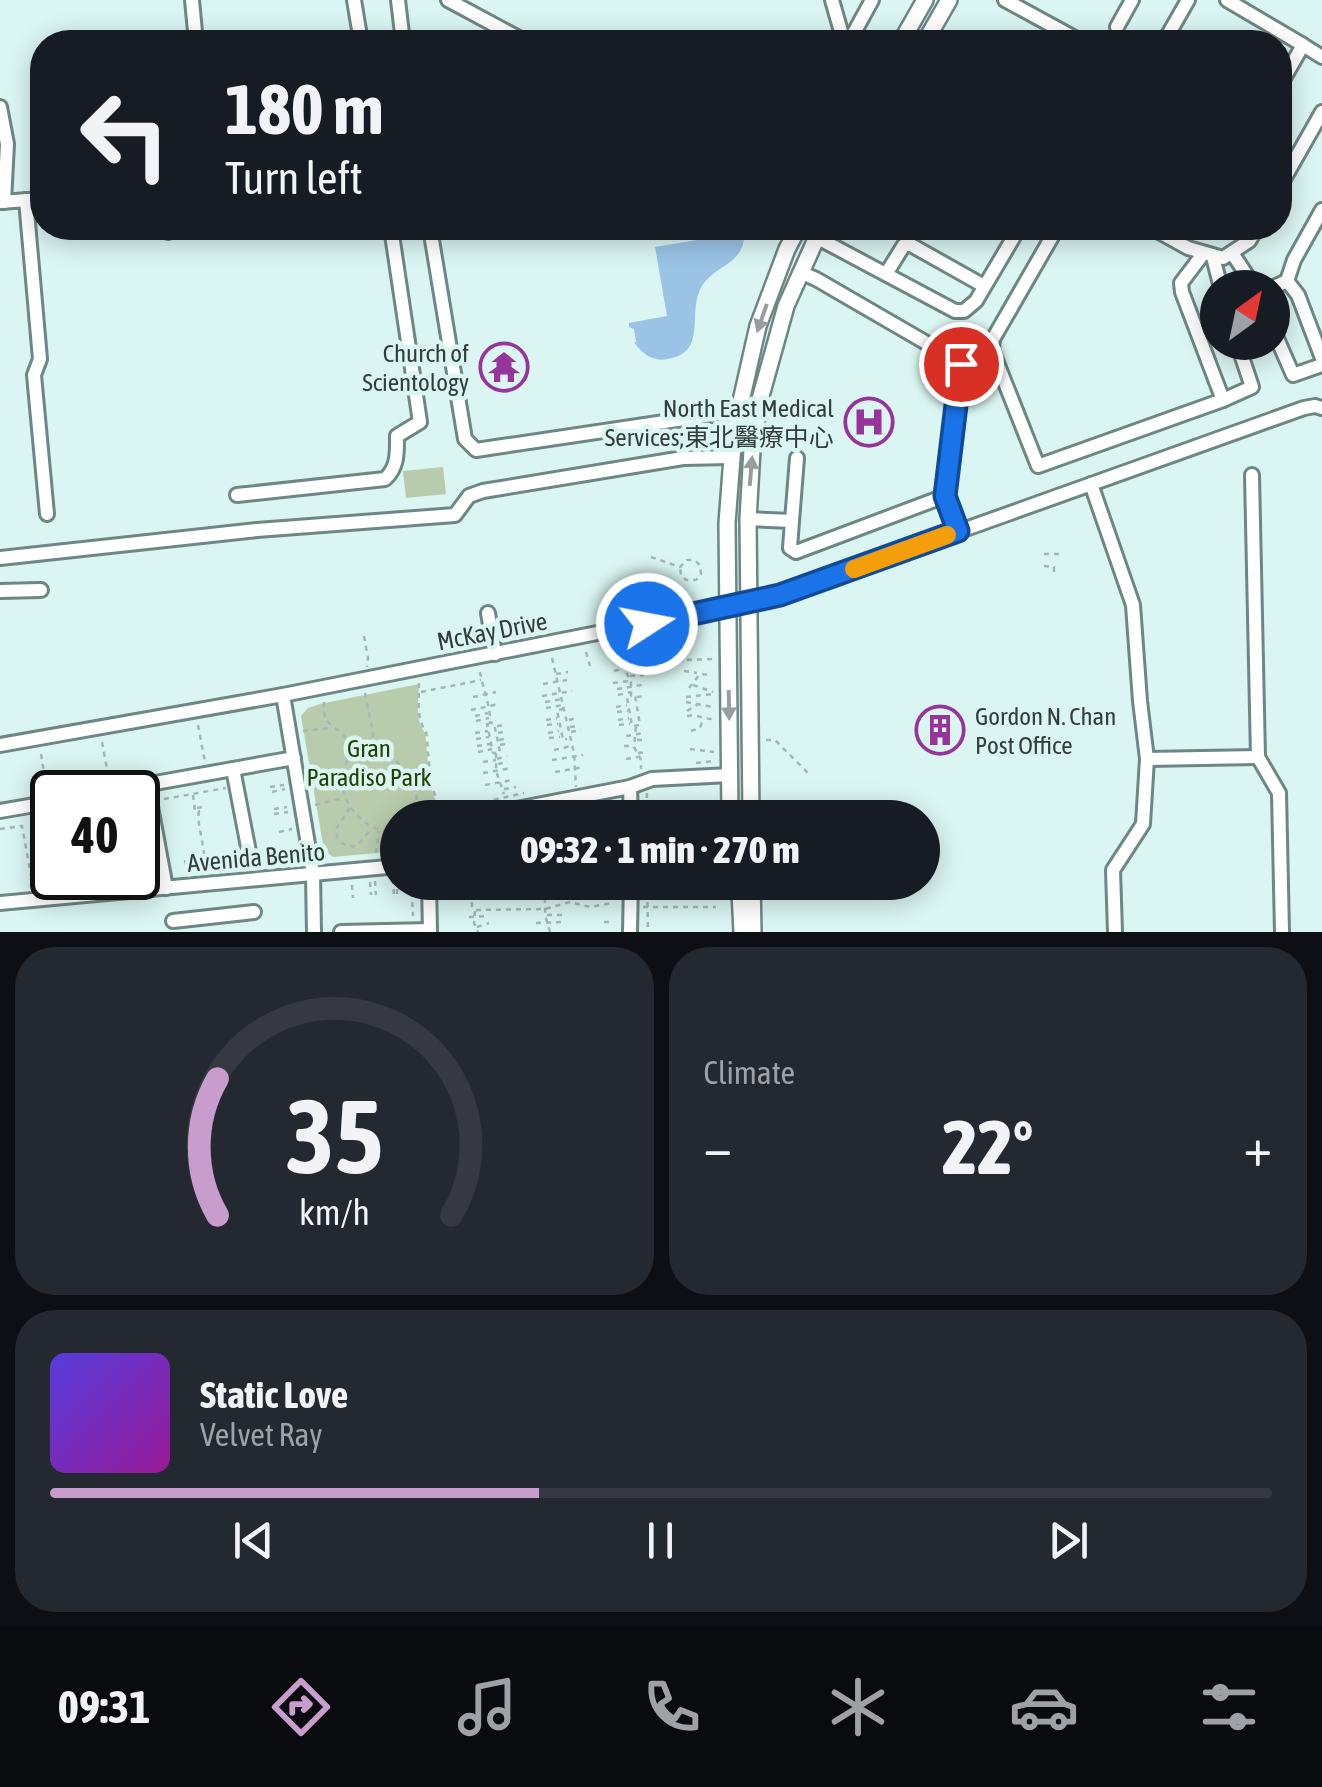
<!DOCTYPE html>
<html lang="en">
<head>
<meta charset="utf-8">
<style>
  :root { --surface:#171b24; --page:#242831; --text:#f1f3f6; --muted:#9ea1a6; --line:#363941; --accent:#c89dcd }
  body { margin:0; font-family:"Asap Condensed","Noto Sans SC",sans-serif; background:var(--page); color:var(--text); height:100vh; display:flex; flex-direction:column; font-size:38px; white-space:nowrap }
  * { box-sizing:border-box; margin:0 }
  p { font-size:32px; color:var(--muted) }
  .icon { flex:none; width:55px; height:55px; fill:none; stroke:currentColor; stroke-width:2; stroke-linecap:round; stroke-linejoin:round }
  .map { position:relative; height:932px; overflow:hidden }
  .sheet { display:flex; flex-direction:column; gap:15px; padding:15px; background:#0d0f14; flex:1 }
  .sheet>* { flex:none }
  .guide { position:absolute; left:30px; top:30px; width:1262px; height:210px; border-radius:40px; box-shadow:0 5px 25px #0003; background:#171b24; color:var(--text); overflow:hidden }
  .needle { width:65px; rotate:33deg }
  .fabs { position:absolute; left:1200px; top:270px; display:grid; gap:20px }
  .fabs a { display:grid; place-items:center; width:90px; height:90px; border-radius:50%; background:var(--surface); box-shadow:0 5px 25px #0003; font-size:50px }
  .speed { position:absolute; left:30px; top:770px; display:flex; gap:20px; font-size:50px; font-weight:700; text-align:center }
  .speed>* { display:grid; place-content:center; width:130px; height:130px; border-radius:50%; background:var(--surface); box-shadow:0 5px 25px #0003; line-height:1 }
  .speed .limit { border:5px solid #111; border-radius:15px; background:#fff; color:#111 }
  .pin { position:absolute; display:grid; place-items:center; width:85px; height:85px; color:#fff; margin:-42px; border:5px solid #fff; border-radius:50%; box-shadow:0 2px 10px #0007 }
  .me { position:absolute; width:110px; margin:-55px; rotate:79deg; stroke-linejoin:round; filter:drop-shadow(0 0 8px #0008) }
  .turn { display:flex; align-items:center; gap:35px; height:210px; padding:0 30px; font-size:45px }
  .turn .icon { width:130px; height:130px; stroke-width:2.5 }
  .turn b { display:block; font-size:70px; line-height:85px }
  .big { font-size:75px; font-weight:800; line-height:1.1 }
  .sheet .tile { flex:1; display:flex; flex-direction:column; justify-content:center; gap:15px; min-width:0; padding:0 35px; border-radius:40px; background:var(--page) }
  .sheet .dial { align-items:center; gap:0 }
  .dial svg { height:260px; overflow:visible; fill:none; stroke:var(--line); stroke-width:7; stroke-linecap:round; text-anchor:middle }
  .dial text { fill:var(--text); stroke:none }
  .song { display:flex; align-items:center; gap:30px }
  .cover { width:120px; height:120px; border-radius:15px; background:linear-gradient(135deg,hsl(250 70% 55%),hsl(300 70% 35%)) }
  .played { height:10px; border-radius:5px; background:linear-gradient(90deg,var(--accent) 40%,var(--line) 40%) }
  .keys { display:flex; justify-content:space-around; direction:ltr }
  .heat { display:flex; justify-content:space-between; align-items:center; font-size:55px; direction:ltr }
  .sheet .tiles { flex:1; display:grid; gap:15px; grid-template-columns:1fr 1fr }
  .tile:last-child { grid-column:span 2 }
  .trip { position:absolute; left:380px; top:800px; width:560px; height:100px; border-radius:50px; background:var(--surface); box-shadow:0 5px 25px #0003; font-weight:800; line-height:100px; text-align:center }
  .tabs { display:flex; height:160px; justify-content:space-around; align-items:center; background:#090b0e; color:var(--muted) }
  .tabs .icon { width:70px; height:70px }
  .tabs .selected { color:var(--accent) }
  .tabs b { font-size:45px; color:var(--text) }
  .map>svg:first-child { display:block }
</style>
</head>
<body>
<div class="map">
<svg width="1322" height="932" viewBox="0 0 1322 932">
  <rect width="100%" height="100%" fill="#daf5f2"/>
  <g fill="#b8ccad">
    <polygon points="443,467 446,494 406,498 403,471"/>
    <path d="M 419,684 C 418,701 415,720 425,733 C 429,759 426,792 443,812 L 438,817 L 398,818 L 397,851 L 333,857 L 324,850 L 301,716 L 308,708 L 320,704 Z"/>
  </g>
  <path fill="#9ac3e6" d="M 744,232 C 746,264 716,264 702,286 C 686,312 709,352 668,359 C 653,362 642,354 634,342 L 636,342 L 634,329 L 629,327 L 629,323 L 667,316 L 655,247 Z"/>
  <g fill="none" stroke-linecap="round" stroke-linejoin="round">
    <g stroke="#6e8684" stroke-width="18">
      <g id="minor">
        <polyline points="192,0 196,42"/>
        <polyline points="354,0 361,42"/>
        <polyline points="398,0 403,42"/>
        <polyline points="448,0 526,42"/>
        <polyline points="832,0 844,42"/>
        <polyline points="1005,0 1082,42"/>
        <polyline points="1227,0 1303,45 1280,85"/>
        <polyline points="1117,27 1132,0"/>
        <polyline points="849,42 872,0"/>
        <polyline points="1164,42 1188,0"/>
        <polyline points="1303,45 1322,57"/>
        <polyline points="0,107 7,144 4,202"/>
        <polyline points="1280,186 1322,112"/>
        <polyline points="26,200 40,359 34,375 47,514"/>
        <polyline points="0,202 42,199"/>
        <polyline points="430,228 465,439 476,450 738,411"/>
        <polyline points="1057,228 993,339 992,350 1038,466 1223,400 1252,387 1237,342"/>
        <polyline points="1152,228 1188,248 1223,258 1249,241 1257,228"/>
        <polyline points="168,232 171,228"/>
        <polyline points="816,237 955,311 964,311 976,301 1019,228"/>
        <polyline points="1232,253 1248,277 1262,288"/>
        <polyline points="1203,254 1181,283 1182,292 1223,400"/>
        <polyline points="1213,257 1221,288"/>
        <polyline points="800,272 816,279 961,363 945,496"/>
        <polyline points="886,274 904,245 911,245 984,286"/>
        <polyline points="1287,281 1298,295 1322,358"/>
        <polyline points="1272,288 1287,281 1294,260 1322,210"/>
        <polyline points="1272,327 1293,375 1322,365"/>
        <polyline points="1252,475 1258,757 1279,793 1282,932"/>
        <polyline points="1091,484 1133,605 1140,701 1147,759 1143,824 1113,870 1115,932"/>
        <path d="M 237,495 L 385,479 C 398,467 397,453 397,436 L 420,422 L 391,228"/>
        <polyline points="748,519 792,521 790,548 796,552 945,496 958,531"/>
        <polyline points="792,521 797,458"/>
        <polyline points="0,558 257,530 455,515 469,496 483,491 683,458 731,457"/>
        <polyline points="0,591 41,590"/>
        <polyline points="488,613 495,654"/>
        <polyline points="283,695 313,874 314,932"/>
        <polyline points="0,745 283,695 749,603 781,595 1304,408 1315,406 1322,408"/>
        <polyline points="1147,759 1258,757"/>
        <polyline points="233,769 249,852"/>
        <polyline points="147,785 166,888"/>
        <polyline points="630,787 631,818"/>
        <polyline points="105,792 294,758"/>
        <polyline points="0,811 52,802"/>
        <polyline points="470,818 630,787 652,779 730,775"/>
        <polyline points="429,882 430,932"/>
        <polyline points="0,903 398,866"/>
        <polyline points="173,921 254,912"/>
        <polyline points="341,932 430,930"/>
        <polyline points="630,932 631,882"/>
      </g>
    </g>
    <g stroke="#6e8684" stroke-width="20">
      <g id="major">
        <polyline points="901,42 925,0"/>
        <polyline points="925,42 949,0"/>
        <polyline points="730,818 727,523 734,432 758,326 787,249 798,228"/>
        <polyline points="751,818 748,519 752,450 759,403 786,306 821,228"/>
        <polyline points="734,882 740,892 742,932"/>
        <polyline points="752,882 753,932"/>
      </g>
    </g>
    <g stroke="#a2b8b6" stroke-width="2.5" stroke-dasharray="5 5" stroke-linecap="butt">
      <polyline points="1044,554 1064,554"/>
      <polyline points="651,557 680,567 687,560 694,560 700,565 701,574 696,580 686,580 681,575 680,567"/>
      <polyline points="1044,566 1054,567 1054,572 1049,572"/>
      <polyline points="364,636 368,658 367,667"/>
      <polyline points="627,644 623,667 631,681 631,696 627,697 632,726 640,725 635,695 631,696"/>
      <polyline points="586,652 590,666"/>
      <polyline points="552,658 574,753 576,787"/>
      <polyline points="687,660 712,659"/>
      <polyline points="614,671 622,669"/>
      <polyline points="684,671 697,673"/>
      <path d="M 480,672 C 483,689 491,707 490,723 L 494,723 L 500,752 L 496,753 L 496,771 L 504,794"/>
      <polyline points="556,674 568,672"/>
      <polyline points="630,676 644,675"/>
      <path d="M 419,683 C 419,699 416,718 426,732 C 430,757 427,793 445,812"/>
      <polyline points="613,683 629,681"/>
      <polyline points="543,684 567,680"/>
      <polyline points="693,685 713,692"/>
      <polyline points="689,688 700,674 712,675"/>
      <polyline points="617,689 642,685"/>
      <polyline points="421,692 481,680"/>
      <polyline points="365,693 373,733 372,748"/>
      <polyline points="618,695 631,692"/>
      <polyline points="542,696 572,691"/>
      <polyline points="473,697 496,692"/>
      <polyline points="637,697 645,696"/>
      <polyline points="686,697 713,694"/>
      <path d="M 324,702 C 322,725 332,723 345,737 C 347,739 353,749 355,752"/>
      <polyline points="545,702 563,699"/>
      <polyline points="686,702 713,707"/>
      <polyline points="616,707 627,705"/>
      <polyline points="546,708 563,705"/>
      <polyline points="564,709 557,710 563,740 567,739"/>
      <polyline points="471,710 499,704"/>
      <polyline points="687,711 697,705"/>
      <polyline points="617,712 628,711"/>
      <polyline points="475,716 488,713"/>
      <path d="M 687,716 C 697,714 703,719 713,719"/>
      <polyline points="546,720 557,718"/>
      <polyline points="569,720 577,718"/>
      <polyline points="618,720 629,718"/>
      <polyline points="476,721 489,718"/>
      <polyline points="489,724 487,724 493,753 496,753"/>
      <polyline points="198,725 205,762"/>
      <polyline points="547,725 558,724"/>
      <polyline points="619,725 630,724"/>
      <polyline points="497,726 506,725"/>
      <polyline points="570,727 580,726"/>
      <polyline points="636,727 634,747 641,760 641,769"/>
      <polyline points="303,731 330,728"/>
      <polyline points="691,731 700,728 703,719"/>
      <polyline points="571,732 581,730"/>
      <polyline points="475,733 488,731"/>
      <polyline points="498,733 507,731"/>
      <polyline points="548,733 559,731"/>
      <polyline points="626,736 644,733"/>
      <polyline points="549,738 560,737"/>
      <polyline points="476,739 489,737"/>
      <polyline points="499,740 509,738"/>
      <polyline points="637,740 647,740"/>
      <polyline points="766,740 775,740 810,775"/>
      <polyline points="102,742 109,780"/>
      <polyline points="500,745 510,743"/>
      <polyline points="477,746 491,744"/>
      <polyline points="624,746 633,746"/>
      <polyline points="690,749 714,752"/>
      <polyline points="554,750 571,746"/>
      <polyline points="478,752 492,749"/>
      <polyline points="638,753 647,752"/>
      <polyline points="41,754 47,792"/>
      <polyline points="497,759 507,756"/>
      <polyline points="626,759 638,757"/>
      <polyline points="552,760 583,755"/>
      <polyline points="483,762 496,760"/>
      <polyline points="696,763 714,761"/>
      <polyline points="498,764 508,762"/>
      <polyline points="555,772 584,767"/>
      <polyline points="483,773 512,768"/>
      <polyline points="485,785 513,780"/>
      <polyline points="270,787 284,785"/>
      <polyline points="504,789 516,787"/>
      <polyline points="62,792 95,786"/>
      <polyline points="272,792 285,789"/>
      <polyline points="193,795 195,811 199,811 198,818 207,870"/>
      <polyline points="164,799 226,788"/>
      <polyline points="484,802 524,793"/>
      <polyline points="315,805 343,798"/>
      <polyline points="197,808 206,806"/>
      <path d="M 350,808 L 336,829 C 336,842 345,848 357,846 L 372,828"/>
      <polyline points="274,809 287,807"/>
      <polyline points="451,810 456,804 455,800"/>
      <polyline points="587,813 587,818"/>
      <polyline points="274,814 288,812"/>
      <polyline points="577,814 578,818"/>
      <polyline points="418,815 427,818"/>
      <polyline points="565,817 565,818"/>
      <polyline points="601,818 602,810"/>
      <polyline points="646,818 647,793"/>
      <polyline points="0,829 22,826 33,886"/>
      <path d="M 398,831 C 383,832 372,829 361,819 C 318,779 355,721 401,766 C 415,780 420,799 415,818"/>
      <polyline points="279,832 292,829"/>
      <polyline points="272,851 275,863"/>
      <polyline points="376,853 379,831"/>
      <polyline points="185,860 186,865 227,860 226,855"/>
      <polyline points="138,869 138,864"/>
      <polyline points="52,872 52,875"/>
      <polyline points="393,879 394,897"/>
      <polyline points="397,879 397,897"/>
      <polyline points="33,880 52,877"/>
      <polyline points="375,881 376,895"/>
      <polyline points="370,882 371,895"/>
      <polyline points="411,882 413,916"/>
      <polyline points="471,882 472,906 475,910 545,909 570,902 590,907 612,903"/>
      <polyline points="499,882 547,884"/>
      <polyline points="647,882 648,932"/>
      <polyline points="352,885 353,898"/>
      <polyline points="643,907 716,907"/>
      <polyline points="475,911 474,923 478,932"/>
      <polyline points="547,915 562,915"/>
      <polyline points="469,917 489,916"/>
      <polyline points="604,922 613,922"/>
      <polyline points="536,923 563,922"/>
      <polyline points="477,927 489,923"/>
      <polyline points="550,932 545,915 545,886 590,883 612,885"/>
    </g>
    <use href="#minor" stroke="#fff" stroke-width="12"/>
    <use href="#major" stroke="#fff" stroke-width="15"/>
  </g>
  <defs><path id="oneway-solid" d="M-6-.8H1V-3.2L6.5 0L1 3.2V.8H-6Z" transform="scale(2.5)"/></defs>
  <g fill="#989e9e">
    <use href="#oneway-solid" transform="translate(762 318) rotate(109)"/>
    <use href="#oneway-solid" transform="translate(751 471) rotate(-85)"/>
    <use href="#oneway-solid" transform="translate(729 705) rotate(89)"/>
  </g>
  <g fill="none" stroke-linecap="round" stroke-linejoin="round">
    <g stroke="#114b97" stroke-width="25">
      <polyline id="route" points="647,624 780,595 958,531 945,496 961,364"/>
    </g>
    <use href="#route" stroke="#1a73e8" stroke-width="18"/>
    <polyline stroke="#f59e0b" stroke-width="18" points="854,569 947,535"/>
  </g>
  <defs>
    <g id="temple-ring" transform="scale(2.5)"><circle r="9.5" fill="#daf5f2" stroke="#96349b" stroke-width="1.5"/><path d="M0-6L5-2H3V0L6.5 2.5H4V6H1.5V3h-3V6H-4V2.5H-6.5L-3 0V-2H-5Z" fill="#96349b"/></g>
    <g id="hospital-ring" transform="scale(2.5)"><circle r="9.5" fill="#daf5f2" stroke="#96349b" stroke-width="1.5"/><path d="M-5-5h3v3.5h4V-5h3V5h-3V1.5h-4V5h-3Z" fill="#96349b"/></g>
    <g id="building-ring" transform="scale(2.5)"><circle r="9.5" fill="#daf5f2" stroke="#96349b" stroke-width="1.5"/><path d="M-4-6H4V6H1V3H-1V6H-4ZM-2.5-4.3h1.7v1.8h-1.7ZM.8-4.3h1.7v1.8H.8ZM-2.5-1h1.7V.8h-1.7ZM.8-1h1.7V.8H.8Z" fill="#96349b"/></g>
  </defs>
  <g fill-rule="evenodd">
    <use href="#temple-ring" x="504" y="367"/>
    <use href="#hospital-ring" x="869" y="422"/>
    <use href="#building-ring" x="940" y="730"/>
  </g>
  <g text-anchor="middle" stroke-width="9" stroke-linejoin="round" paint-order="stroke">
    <g font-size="25" fill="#323d3c" stroke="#daf5f2" text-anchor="end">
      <text x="469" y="362">Church of<tspan x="469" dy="29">Scientology</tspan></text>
      <text x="834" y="417">North East Medical<tspan x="834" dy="29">Services;東北醫療中心</tspan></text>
      <text x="975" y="725" text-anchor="start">Gordon N. Chan<tspan x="975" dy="29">Post Office</tspan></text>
    </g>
    <g font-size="25" fill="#323d3c" stroke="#daf5f2">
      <text transform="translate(492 631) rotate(-11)" y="9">McKay Drive</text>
      <text transform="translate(256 857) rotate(-5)" y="9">Avenida Benito</text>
    </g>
    <g font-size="25" fill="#204202" stroke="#daf5f2">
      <text x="369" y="757">Gran<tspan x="369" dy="29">Paradiso Park</tspan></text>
    </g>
  </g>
</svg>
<div class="fabs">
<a><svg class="needle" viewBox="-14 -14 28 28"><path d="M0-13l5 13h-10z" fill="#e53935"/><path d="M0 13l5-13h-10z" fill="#9ea1a6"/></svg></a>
</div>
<div class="speed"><div class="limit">40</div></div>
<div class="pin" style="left:961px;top:364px;background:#d93025"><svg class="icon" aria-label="arrive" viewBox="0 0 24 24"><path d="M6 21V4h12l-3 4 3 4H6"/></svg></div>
<svg class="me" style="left:647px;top:624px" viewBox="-20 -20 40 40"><circle r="17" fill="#1a73e8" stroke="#fff" stroke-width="3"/><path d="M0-11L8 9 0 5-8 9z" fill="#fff"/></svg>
<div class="trip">09:32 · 1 min · 270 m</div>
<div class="guide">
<div class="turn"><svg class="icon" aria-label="left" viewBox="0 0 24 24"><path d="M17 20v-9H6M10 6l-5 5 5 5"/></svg><div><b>180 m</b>Turn left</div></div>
</div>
</div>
<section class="sheet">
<div class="tiles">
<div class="tile dial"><svg viewBox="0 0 100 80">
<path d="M14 69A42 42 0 1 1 86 69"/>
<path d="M14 69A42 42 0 0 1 14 27" stroke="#c89dcd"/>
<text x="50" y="56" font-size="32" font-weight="700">35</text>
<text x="50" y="72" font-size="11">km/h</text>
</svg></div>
<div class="tile"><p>Climate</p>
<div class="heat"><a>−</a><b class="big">22°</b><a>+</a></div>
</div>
<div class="tile">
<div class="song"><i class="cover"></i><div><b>Static Love</b><p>Velvet Ray</p></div></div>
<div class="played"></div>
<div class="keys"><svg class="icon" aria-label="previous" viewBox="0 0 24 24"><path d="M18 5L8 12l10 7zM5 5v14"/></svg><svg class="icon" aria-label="pause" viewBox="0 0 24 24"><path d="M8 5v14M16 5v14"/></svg><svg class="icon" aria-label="next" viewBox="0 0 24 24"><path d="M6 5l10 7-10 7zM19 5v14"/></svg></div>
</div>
</div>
</section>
<nav class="tabs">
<b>09:31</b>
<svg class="icon selected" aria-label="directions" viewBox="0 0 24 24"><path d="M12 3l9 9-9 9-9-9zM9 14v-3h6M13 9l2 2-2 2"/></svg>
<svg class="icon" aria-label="music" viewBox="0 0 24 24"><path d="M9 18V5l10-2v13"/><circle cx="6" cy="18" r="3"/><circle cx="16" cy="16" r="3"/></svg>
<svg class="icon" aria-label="phone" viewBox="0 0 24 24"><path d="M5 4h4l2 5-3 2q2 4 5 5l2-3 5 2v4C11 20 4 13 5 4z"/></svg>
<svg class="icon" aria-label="climate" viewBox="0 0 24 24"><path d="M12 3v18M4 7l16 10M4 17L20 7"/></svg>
<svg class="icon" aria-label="car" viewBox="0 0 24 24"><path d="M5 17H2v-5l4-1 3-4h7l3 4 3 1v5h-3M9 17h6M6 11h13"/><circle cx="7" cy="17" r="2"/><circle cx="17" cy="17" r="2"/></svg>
<svg class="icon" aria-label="filters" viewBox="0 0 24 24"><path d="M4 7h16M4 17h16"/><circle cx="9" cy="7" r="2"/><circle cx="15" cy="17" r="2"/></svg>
</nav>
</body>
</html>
